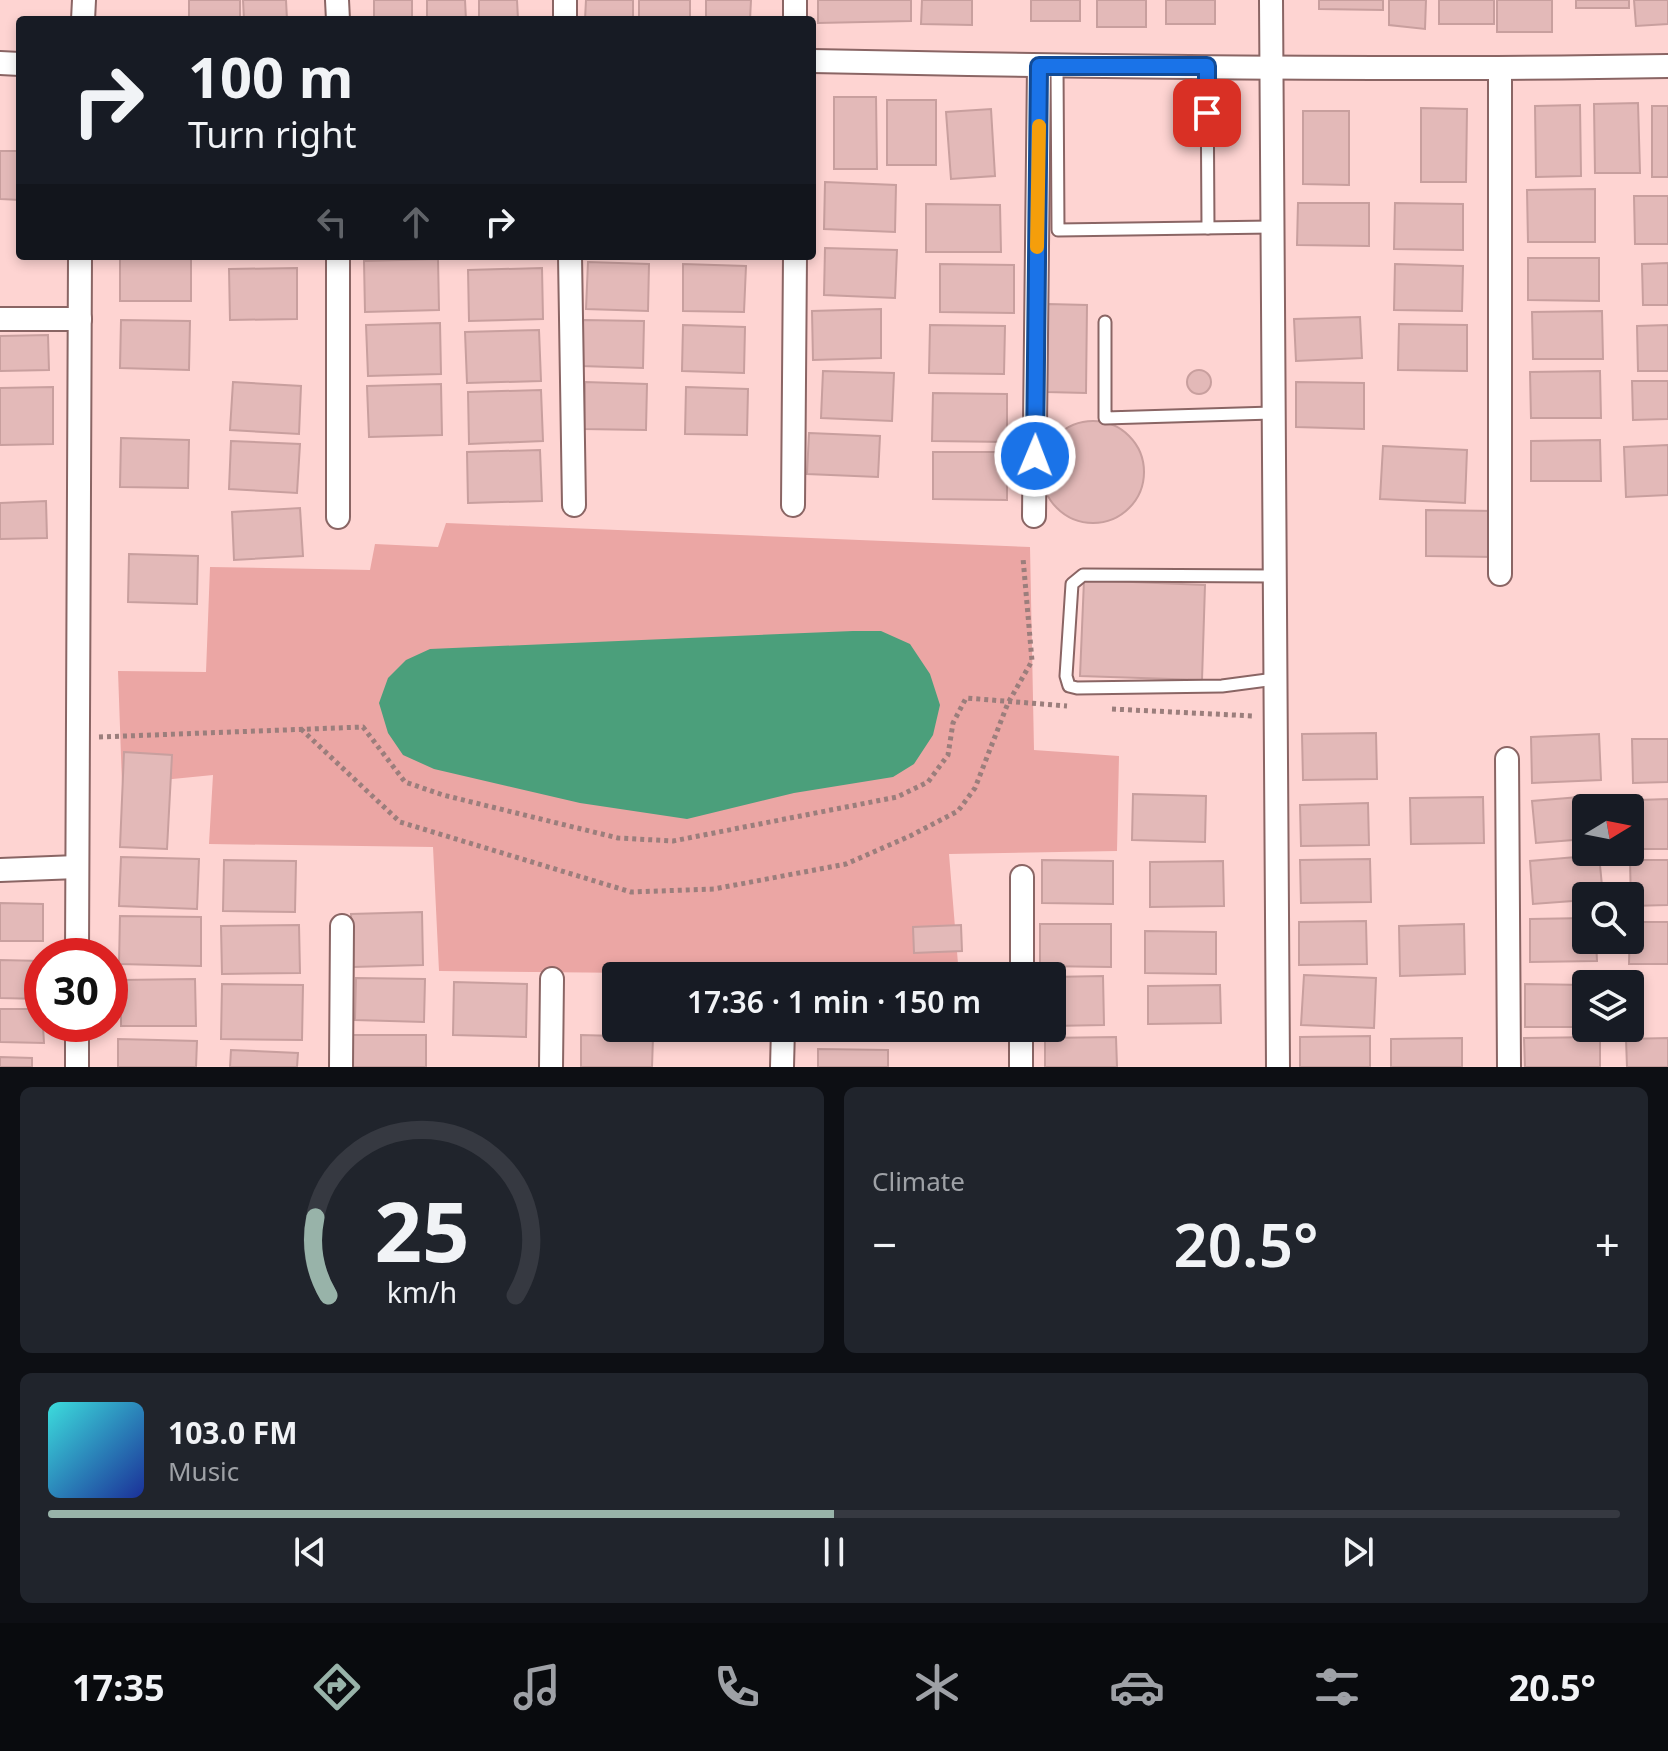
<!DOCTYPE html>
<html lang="en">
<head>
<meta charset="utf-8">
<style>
  :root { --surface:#171b24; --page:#20242c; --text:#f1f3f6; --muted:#9ea1a6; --line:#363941; --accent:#98b3a9 }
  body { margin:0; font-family:"Noto Sans",sans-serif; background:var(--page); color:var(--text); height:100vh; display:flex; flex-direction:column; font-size:30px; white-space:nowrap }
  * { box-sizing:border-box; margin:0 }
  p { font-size:26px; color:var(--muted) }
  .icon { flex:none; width:44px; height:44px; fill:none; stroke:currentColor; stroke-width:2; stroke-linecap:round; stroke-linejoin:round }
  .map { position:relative; height:1067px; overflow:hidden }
  .panel { display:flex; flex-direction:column; gap:20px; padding:20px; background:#0d0f14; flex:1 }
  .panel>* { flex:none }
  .hud { position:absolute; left:16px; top:16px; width:800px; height:244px; border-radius:8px; box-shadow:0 4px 12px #0003; background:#171b24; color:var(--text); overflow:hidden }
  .needle { width:52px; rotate:80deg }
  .tools { position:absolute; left:1572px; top:794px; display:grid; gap:16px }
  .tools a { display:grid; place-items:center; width:72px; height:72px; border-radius:8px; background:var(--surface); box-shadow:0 4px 12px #0003; font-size:40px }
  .speed { position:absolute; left:24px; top:938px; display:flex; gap:16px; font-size:40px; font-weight:700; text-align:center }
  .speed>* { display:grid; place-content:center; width:104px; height:104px; border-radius:50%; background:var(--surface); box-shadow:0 4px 12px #0003; line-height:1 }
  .speed .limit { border:12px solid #d22; background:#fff; color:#111 }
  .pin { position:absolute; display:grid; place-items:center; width:68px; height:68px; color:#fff; margin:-34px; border-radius:16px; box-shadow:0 4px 12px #0006 }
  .me { position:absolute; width:88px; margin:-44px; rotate:1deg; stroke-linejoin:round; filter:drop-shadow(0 0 6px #0008) }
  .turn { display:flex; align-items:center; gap:28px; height:168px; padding:0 40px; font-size:36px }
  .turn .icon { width:104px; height:104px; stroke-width:2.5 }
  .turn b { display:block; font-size:56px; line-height:68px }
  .lanes { display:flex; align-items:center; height:76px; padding:0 40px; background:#0003; justify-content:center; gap:40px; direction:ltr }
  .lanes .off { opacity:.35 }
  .big { font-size:60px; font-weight:600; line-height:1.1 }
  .panel .widget { flex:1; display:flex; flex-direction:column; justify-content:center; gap:12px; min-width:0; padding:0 28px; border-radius:12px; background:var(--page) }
  .panel .dial { align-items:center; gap:0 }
  .dial svg { height:208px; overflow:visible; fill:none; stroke:var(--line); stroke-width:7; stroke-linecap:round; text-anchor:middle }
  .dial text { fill:var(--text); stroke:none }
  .song { display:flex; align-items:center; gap:24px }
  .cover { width:96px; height:96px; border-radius:12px; background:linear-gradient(135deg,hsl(180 70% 55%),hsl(230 70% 35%)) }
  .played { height:8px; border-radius:4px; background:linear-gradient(90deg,var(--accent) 50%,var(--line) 50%) }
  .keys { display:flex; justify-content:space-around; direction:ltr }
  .heat { display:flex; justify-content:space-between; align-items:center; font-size:44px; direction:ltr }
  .panel .tiles { flex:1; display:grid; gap:20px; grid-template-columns:1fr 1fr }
  .widget:last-child { grid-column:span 2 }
  .trip { position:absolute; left:602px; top:962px; width:464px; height:80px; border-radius:8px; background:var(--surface); box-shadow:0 4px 12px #0003; font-weight:600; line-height:80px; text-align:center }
  .tab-bar { display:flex; height:128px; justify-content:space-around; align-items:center; background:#090b0e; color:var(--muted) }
  .tab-bar .icon { width:56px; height:56px }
  .tab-bar .current { color:var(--accent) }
  .tab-bar b { font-size:36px; color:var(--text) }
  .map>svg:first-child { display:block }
</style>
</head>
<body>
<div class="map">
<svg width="1668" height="1067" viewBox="0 0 1668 1067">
  <rect width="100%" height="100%" fill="#fed4d2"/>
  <polygon fill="#eba6a4" points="446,523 1030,547 1034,750 1119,756 1117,851 949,854 959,976 439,971 433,847 209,844 213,775 122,784 118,671 206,672 210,567 370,570 375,544 438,547"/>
  <polygon fill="#4b9f7b" points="853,631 881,631 910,644 930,674 940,705 933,735 914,764 893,777 794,793 687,819 580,803 434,769 403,755 388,733 379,703 388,678 406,660 430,649"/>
  <g fill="#e3b9b8" stroke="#c89f9e" stroke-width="2">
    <rect x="189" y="0" width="51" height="20"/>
    <polygon points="243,0 286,0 287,20 244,20"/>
    <rect x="374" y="0" width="38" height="20"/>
    <polygon points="427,0 465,0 466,20 427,20"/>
    <polygon points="479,0 517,0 518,19 479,20"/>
    <polygon points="586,0 633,0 633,20 585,20"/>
    <rect x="639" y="0" width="51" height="20"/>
    <polygon points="706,0 751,0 750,20 706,20"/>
    <polygon points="818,0 911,0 911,21 818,23"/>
    <polygon points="922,0 972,0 972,25 921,24"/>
    <rect x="1031" y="0" width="49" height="21"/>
    <rect x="1097" y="0" width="49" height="27"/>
    <rect x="1166" y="0" width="49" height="24"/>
    <polygon points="1319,0 1383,0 1383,10 1319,9"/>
    <polygon points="1389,0 1426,0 1425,29 1389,25"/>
    <rect x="1439" y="0" width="55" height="24"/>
    <rect x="1497" y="0" width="55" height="32"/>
    <rect x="1576" y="0" width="53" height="8"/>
    <polygon points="1634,0 1668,0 1668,24 1636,26"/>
    <polygon points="834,97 876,97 877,169 834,169"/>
    <rect x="887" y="100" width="49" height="65"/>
    <polygon points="1638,103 1640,173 1595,173 1594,104"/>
    <polygon points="1580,105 1581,176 1536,177 1535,106"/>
    <rect x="1652" y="106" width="16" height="71"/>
    <polygon points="1421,108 1467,109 1466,182 1421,182"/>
    <polygon points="991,109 995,176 951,179 946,112"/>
    <polygon points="1303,111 1349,111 1349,185 1303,184"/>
    <polygon points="0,151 20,151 20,200 0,199"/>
    <polygon points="825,182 896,185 895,232 824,229"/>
    <polygon points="1595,189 1595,242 1528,242 1527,190"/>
    <polygon points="1634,196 1668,196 1668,244 1635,244"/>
    <polygon points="1298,203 1369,203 1369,246 1297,245"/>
    <polygon points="1395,203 1463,204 1463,250 1394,249"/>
    <polygon points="926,204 1000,205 1001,252 926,252"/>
    <polygon points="825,248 897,250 895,298 824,295"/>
    <rect x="120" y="256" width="71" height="45"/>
    <polygon points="1528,258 1599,258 1599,301 1528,300"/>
    <polygon points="438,259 439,310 365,312 364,261"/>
    <polygon points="588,262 649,264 648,311 586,309"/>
    <polygon points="1668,263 1668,305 1643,305 1642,264"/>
    <polygon points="683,264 746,266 744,312 683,311"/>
    <polygon points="940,264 1014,265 1014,313 940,312"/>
    <polygon points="1395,264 1463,266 1462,311 1394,310"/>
    <polygon points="297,268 297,319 230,320 229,269"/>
    <polygon points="542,268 543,319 469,321 468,270"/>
    <polygon points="1048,304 1087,305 1086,393 1047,392"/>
    <polygon points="881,309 881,358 813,360 812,311"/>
    <polygon points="1602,311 1603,359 1533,359 1532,312"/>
    <polygon points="1360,317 1362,358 1296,361 1294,319"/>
    <polygon points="121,320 190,321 189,370 120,368"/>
    <polygon points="583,320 644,321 643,368 581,366"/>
    <polygon points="440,323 441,374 368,376 366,325"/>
    <polygon points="1399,324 1467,325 1467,371 1398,370"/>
    <polygon points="683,325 745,327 744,373 682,371"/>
    <polygon points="930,325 1005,326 1004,374 929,373"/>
    <polygon points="1668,325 1668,371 1638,371 1637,326"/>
    <polygon points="539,330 541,381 467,383 465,332"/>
    <polygon points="48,335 49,370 0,371 0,336"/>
    <circle cx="1199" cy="382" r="12"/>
    <polygon points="823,371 894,373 892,421 821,418"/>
    <polygon points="1600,371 1601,418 1531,418 1530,372"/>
    <polygon points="1632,381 1668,381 1668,419 1633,420"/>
    <polygon points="233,382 301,386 299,434 230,430"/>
    <polygon points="585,382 647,384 646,430 584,429"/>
    <polygon points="1296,382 1364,383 1364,429 1296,427"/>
    <polygon points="441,384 442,435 369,437 367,386"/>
    <polygon points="53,387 53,444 0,445 0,388"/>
    <polygon points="686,387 748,389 747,435 685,434"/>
    <polygon points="541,390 543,441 469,444 468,392"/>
    <polygon points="933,393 1007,394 1007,442 932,441"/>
    <circle cx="1093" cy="472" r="51"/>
    <polygon points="809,433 880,436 878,477 807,474"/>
    <polygon points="121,438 189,440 188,488 120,487"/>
    <polygon points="1600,440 1601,481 1531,481 1531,441"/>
    <polygon points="231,441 300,444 297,493 229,489"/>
    <polygon points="1668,445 1668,495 1626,497 1624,447"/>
    <polygon points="1383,446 1467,450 1465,503 1380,499"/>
    <polygon points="540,450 542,501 468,503 467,452"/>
    <polygon points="933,452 1007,452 1007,500 933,499"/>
    <polygon points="46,501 47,538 0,539 0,503"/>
    <polygon points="300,508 303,556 234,560 232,512"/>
    <polygon points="1426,510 1494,511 1494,557 1426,556"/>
    <polygon points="129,554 198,556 197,604 128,602"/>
    <polygon points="1084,580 1205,585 1202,680 1080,676"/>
    <polygon points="1376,733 1377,779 1303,780 1302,734"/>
    <polygon points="1599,734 1601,780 1532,783 1531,737"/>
    <polygon points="1632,739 1668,739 1668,782 1633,783"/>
    <polygon points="124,752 172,755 167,849 120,847"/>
    <polygon points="1133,794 1206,796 1205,842 1132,840"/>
    <polygon points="1603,795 1604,808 1586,808 1586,839 1536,843 1532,801"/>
    <polygon points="1483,797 1484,843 1411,844 1410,798"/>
    <polygon points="1668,799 1668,849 1641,849 1639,800"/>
    <polygon points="1368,803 1369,845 1301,846 1300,805"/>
    <polygon points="1599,855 1603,896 1586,896 1586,900 1533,904 1530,861"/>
    <polygon points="121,857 199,859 197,909 119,906"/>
    <polygon points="1370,859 1371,902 1301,903 1300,860"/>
    <polygon points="224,860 296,861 295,912 223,911"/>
    <polygon points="1042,860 1113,861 1113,904 1042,903"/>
    <polygon points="1630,860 1668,860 1668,905 1631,906"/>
    <polygon points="1223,861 1224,906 1150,907 1150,862"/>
    <polygon points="0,903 43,904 43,941 0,941"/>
    <polygon points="422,912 423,965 353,967 351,914"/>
    <polygon points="120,916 201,917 201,966 119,964"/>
    <polygon points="1586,918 1586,940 1596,940 1597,961 1530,962 1530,919"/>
    <polygon points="1366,921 1367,964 1299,965 1299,922"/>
    <polygon points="1630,922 1668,922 1668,964 1629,964"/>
    <polygon points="1040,924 1111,924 1111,967 1040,966"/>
    <polygon points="1464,924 1465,974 1400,976 1399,926"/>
    <polygon points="299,925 300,973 222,974 221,926"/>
    <polygon points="961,925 962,951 914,953 913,927"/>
    <polygon points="1145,931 1216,932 1216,974 1145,973"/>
    <polygon points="0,960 42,961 42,999 0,998"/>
    <polygon points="1304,975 1376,978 1374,1028 1301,1025"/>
    <polygon points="1103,976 1104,1025 1052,1026 1052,977"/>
    <polygon points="356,978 425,979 424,1022 355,1020"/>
    <polygon points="195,979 196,1026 121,1026 121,980"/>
    <polygon points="454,982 527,984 526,1037 453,1035"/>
    <polygon points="222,984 303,985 302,1040 221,1039"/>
    <polygon points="1525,984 1586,985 1586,1027 1525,1027"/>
    <polygon points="1220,985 1221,1023 1148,1024 1148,986"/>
    <polygon points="0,1009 42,1009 44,1043 0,1042"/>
    <rect x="906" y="1028" width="70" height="5"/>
    <rect x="350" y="1035" width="76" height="32"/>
    <polygon points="581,1035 653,1037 652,1067 581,1067"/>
    <polygon points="1370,1036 1370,1067 1300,1067 1300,1037"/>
    <polygon points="1116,1037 1117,1067 1045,1067 1045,1038"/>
    <polygon points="1600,1037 1600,1067 1525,1067 1524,1038"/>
    <polygon points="1462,1038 1462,1067 1391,1067 1391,1039"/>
    <polygon points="1668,1038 1668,1067 1627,1067 1626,1039"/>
    <polygon points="118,1039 197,1041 196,1067 118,1067"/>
    <polygon points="818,1049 888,1050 888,1067 818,1067"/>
    <polygon points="231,1050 298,1053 297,1067 230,1067"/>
    <polygon points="0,1057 32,1058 32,1067 0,1067"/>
  </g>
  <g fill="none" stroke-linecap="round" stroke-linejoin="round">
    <g stroke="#8a6564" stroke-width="15">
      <g id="service">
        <polyline points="1057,66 1058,230 1272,227"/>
        <polyline points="1207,66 1208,228"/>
        <polyline points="1105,322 1105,418 1273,413"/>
        <polyline points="1274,576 1083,575 1072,584 1066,676 1069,686 1077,688 1222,686 1275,679"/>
      </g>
    </g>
    <g stroke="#8a6564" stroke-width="26">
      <g id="minor">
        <polyline points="337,0 338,20"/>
        <polyline points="565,0 565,20"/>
        <polyline points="795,0 795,20"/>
        <polyline points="1271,0 1278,1067"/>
        <polyline points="83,20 84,0"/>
        <path d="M 812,61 C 1097,67 1383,71 1668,66"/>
        <polyline points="0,63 20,64"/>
        <polyline points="570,256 574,505"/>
        <polyline points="0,319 80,319"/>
        <polyline points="793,505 795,256"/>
        <polyline points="1034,516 1039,66"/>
        <polyline points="338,517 338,256"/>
        <polyline points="1500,574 1500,69"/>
        <polyline points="1507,759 1509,1067"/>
        <polyline points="0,870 77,867"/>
        <polyline points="77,956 80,256"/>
        <polyline points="1022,976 1022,877"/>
        <polyline points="77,1024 77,1067"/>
        <polyline points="341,1067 342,926"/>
        <polyline points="551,1067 552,979"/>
        <polyline points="782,1067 783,1028"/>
        <polyline points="1021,1067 1021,1028"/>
      </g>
    </g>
    <g stroke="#9b7e7c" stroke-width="5" stroke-dasharray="4 4" stroke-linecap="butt">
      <polyline points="1112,709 1254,716"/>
      <polyline points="301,729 400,822 631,892 714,889 846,864 910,836 958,811 975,788 1008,703 1032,661 1023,558"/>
      <polyline points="99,737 363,727 405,782 443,795 618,838 673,841 897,797 928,782 948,755 953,723 966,698 1067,706"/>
    </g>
    <use href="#service" stroke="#fff" stroke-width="11"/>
    <use href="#minor" stroke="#fff" stroke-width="22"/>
  </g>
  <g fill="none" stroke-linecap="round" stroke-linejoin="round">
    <g stroke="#114b97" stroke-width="20">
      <polyline id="route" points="1035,456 1039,66 1207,66 1207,113"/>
    </g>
    <use href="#route" stroke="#1a73e8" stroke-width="14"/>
    <polyline stroke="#f59e0b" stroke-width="14" points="1037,247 1039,126"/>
  </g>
</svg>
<div class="tools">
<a><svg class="needle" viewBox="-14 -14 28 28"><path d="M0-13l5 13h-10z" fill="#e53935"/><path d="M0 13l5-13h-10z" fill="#9ea1a6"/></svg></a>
<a><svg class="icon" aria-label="search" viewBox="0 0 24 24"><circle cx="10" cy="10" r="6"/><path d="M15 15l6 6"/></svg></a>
<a><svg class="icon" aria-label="layers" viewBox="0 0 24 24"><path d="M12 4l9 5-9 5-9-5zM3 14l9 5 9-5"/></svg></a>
</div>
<div class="speed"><div class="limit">30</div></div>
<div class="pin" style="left:1207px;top:113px;background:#d93025"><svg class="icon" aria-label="arrive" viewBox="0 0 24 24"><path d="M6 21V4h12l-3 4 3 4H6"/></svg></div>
<svg class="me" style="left:1035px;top:456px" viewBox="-20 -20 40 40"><circle r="17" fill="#1a73e8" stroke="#fff" stroke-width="3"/><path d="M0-11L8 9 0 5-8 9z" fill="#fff"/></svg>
<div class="trip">17:36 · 1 min · 150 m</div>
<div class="hud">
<div class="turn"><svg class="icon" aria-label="right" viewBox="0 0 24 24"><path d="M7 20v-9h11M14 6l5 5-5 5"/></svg><div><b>100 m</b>Turn right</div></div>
<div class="lanes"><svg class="icon off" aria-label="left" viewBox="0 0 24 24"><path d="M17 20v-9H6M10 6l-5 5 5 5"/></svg><svg class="icon off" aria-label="ahead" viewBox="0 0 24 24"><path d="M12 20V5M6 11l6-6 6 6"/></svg><svg class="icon" aria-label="right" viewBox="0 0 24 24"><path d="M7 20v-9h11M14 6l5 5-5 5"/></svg></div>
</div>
</div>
<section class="panel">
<div class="tiles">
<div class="widget dial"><svg viewBox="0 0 100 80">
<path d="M14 69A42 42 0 1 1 86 69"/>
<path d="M14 69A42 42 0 0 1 9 39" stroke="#98b3a9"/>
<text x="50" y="56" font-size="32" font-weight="700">25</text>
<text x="50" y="72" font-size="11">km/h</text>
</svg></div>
<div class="widget"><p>Climate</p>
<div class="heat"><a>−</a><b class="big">20.5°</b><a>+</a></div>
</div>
<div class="widget">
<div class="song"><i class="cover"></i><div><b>103.0 FM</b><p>Music</p></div></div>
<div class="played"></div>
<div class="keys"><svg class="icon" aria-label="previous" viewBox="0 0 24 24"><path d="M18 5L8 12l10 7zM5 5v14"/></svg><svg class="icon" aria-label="pause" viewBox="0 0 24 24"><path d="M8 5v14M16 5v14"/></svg><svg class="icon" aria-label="next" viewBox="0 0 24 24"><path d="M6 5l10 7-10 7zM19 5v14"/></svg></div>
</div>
</div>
</section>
<nav class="tab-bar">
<b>17:35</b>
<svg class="icon current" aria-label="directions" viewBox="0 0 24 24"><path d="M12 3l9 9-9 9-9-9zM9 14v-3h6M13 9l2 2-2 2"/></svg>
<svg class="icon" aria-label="music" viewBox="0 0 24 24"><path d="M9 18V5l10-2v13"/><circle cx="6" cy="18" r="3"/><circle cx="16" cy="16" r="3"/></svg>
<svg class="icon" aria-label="phone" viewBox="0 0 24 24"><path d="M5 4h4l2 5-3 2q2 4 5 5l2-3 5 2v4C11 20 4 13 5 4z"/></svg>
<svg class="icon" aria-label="climate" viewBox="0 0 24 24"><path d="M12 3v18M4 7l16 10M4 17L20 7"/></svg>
<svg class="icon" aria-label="car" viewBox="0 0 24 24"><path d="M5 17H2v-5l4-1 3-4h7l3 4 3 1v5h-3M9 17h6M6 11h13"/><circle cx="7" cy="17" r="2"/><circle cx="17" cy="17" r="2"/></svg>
<svg class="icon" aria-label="filters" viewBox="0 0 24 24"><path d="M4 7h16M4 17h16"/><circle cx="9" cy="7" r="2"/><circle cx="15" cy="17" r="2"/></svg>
<b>20.5°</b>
</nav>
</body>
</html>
